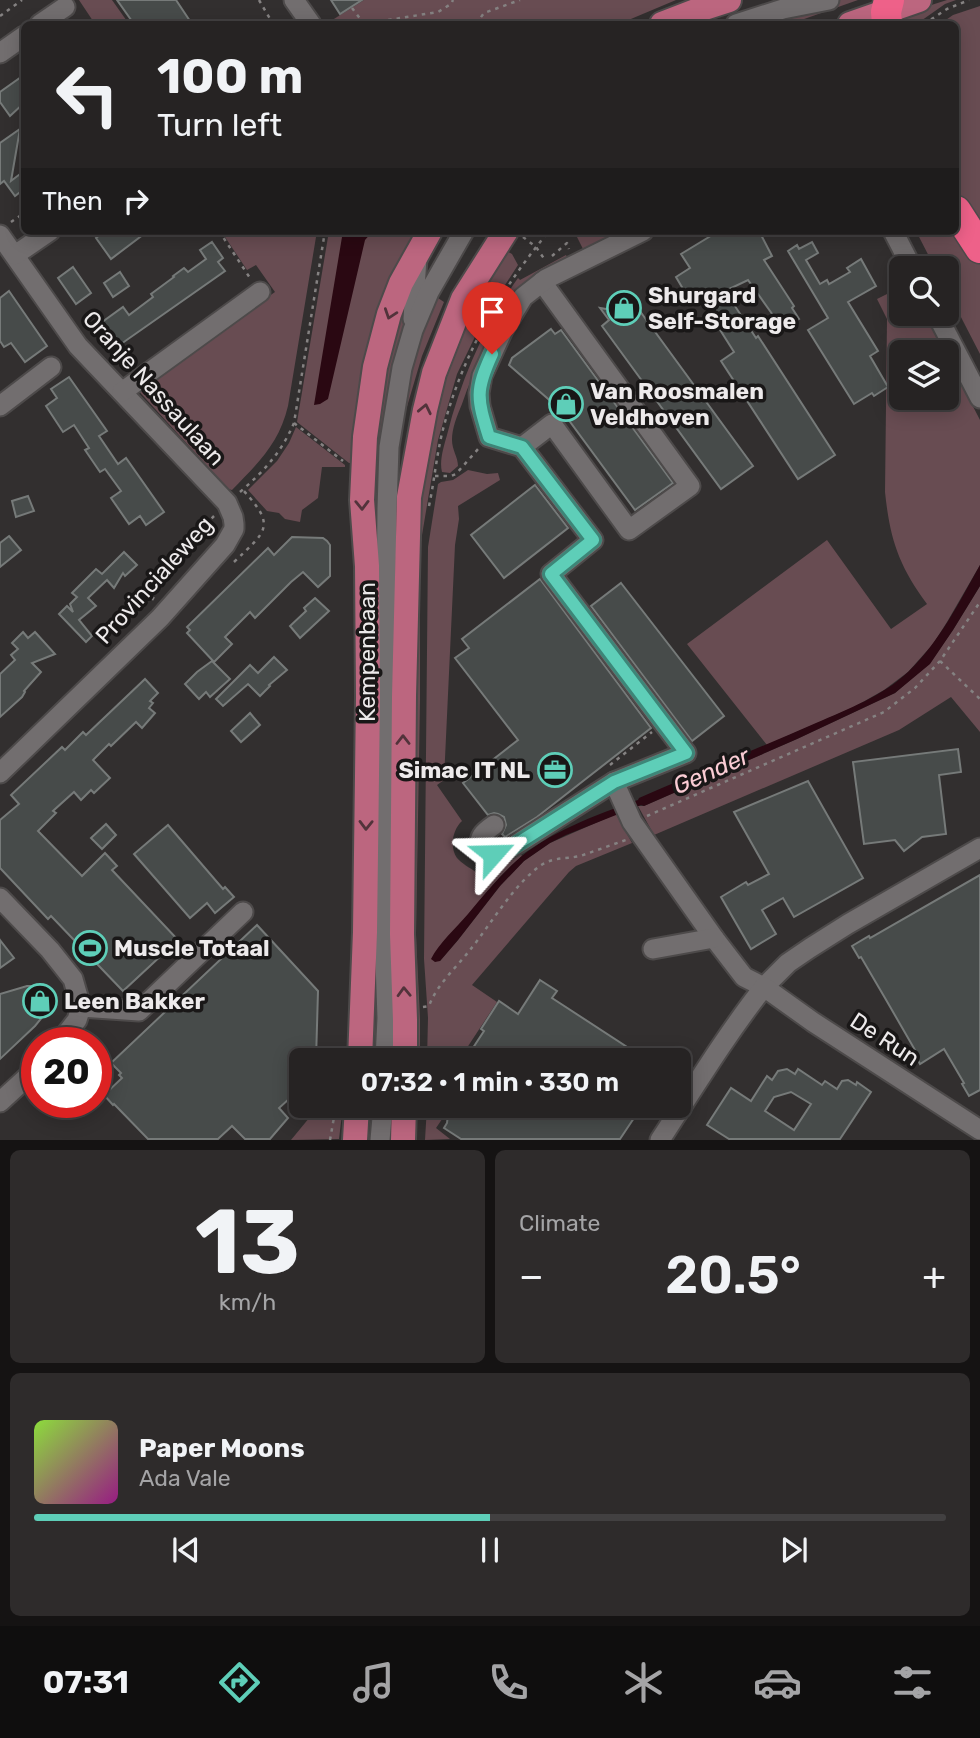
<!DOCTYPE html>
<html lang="en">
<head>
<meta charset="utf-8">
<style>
  :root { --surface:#262323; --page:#2e2b2b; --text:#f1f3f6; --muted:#a4a4a6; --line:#424041; --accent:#5eceb8 }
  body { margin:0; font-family:Rubik,sans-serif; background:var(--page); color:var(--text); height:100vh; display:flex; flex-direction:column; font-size:26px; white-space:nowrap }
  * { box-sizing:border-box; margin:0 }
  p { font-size:23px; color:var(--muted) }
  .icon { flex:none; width:38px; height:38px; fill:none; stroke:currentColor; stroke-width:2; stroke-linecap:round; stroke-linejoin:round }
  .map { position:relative; height:1140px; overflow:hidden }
  .panel { display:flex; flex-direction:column; gap:10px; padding:10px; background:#151313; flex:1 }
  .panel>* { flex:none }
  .banner { position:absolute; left:21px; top:21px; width:938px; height:214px; border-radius:10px; box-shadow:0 4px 18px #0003,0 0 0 2px var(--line); background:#262323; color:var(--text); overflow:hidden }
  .buttons { position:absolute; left:889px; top:256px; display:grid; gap:14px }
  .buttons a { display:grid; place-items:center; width:70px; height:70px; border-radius:10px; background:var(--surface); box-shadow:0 4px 18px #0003,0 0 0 2px var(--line); font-size:35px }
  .speed { position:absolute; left:21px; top:1027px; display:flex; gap:14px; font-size:35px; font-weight:700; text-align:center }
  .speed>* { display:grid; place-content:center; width:91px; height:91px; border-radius:50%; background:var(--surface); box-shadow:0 4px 18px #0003,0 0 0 2px var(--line); line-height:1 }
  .speed .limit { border:10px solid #d22; background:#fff; color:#111 }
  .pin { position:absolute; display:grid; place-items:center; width:60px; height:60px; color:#fff; margin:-72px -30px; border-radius:50% 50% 50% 0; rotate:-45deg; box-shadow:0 0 7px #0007 }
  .pin .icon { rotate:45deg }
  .me { position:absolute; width:77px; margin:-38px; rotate:65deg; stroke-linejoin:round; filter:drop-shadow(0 0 5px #0008) }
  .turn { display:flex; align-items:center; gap:24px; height:147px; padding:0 21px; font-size:32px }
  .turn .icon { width:91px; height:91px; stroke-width:2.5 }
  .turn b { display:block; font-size:49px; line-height:60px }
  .then { display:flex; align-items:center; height:66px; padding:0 21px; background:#0003; gap:14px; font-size:26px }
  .big { font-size:52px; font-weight:600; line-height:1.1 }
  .panel .widget { flex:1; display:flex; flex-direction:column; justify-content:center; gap:10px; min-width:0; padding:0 24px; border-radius:10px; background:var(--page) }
  .panel .dial { align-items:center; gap:0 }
  .dial b { font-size:91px; line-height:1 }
  .song { display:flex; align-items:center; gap:21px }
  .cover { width:84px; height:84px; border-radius:10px; background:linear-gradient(135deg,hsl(90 70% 55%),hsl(310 70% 35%)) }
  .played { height:7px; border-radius:4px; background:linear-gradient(90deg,var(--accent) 50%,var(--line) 50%) }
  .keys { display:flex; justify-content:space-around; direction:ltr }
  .heat { display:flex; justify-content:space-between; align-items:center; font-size:38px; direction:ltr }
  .panel .tiles { flex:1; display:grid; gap:10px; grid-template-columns:1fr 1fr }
  .widget:last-child { grid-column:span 2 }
  .trip { position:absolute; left:289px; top:1048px; width:402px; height:70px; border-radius:10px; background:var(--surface); box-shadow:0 4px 18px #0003,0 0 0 2px var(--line); font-weight:600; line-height:70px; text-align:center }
  .dock { display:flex; height:112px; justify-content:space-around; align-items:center; background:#0f0e0e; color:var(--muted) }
  .dock .icon { width:49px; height:49px }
  .dock .selected { color:var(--accent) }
  .dock b { font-size:32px; color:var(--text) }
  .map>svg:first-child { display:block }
</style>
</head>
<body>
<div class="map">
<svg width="980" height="1140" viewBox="0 0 980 1140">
  <rect width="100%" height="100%" fill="#322f2f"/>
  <g fill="#684c52">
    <polygon points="79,0 112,0 129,24 95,24"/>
    <polygon points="364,0 676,0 619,24 326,24"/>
    <polygon points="808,0 858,0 790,24 744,24"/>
    <polygon points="947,0 956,0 945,4 918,23 898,24 900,15"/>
    <polygon points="980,6 980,233 966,213 956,193 956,24 940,24 953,15"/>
    <path d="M 221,231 L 317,231 L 288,406 C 279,444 258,463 232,490 L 228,489 L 136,388 L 275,292 L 256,265 L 247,270 Z"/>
    <polygon points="329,231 417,231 356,463 349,463 297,422"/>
    <polygon points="574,231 624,231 584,251"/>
    <polygon points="916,231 956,231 980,260 980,354 947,290 947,268 935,268"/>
    <polygon points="505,250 512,254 518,265 485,316 457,374 438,440 422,535 420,550 420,701 416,935 420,1019 420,1060 414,1060 413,540 440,393 471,309"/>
    <path d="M 566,255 L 568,259 L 530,279 L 524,285 C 499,325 477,359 462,404 C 457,416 452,428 452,440 C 452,450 458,457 458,466 L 450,473 L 442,472 C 439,461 444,446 447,435 C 461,379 484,326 518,278 L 520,280 Z"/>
    <path d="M 901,287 L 901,313 L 924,313 L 944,352 L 901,352 L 901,397 L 947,397 L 947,356 L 980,420 L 980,565 L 947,622 L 933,644 L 908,672 L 884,690 L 854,707 L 767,745 L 687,644 L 827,540 L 891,629 L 927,604 C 899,566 890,540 885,492 L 887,319 L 877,299 Z"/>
    <polygon points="435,296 444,302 422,356 406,410 401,409 412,358"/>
    <polygon points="402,311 406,312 382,443 378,443 379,418 383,382"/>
    <polygon points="296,427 345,465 345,467 322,467 318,498 302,510 300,522 285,519 279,513 267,511 248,490 277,461 289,443"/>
    <path d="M 468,470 L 487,474 L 498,473 L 500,480 L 458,506 L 459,519 L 455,545 L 444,780 L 437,785 L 462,821 C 453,829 449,847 457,858 C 461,863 470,868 476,872 L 495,869 L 519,852 L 522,856 L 501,876 L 433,956 L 440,961 L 458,940 L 500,886 L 524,861 L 550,843 L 616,814 L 632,843 L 576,866 L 569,872 L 472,985 L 497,1002 L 459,1060 L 427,1060 L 428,1018 L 424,959 L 428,547 L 438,484 L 441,482 L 453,480 Z"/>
    <polygon points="980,586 980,732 951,697 899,730 654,835 638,806 644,806 797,739 895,693 930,663 953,630"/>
    <polygon points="319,1106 343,1106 339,1139 291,1140"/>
    <polygon points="427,1106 451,1106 436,1128 450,1139 425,1140"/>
  </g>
  <g fill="#2a0812">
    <polygon points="343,231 373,231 365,240 328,399 320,404 314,405"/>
    <path d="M 980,565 L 980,586 L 953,630 L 930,664 L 895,693 L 797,739 L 644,806 L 641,805 L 566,835 L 550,843 L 524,861 L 500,886 L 458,940 L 440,961 L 435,962 L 431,959 C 439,943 456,928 468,914 C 483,896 498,878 515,862 C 548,832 596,815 638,800 L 639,798 C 698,772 757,749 816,723 C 848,709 883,696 909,671 C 940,641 959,602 980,565 Z"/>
  </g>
  <g fill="#474b4a" stroke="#767a79" stroke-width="2" fill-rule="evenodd">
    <polygon points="117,0 176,0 192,24 134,24"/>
    <polygon points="331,0 362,0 340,14"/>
    <polygon points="24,75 24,103 10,116 0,102 0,92"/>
    <polygon points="20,129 11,181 24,171 24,189 15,196 4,181 0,184 0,143"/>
    <polygon points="105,231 148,231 111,259 96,238"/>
    <polygon points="719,231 759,231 772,256 764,260 794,306 792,308 799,319 785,327 778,316 775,318 748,280 725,291 756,338 758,336 835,455 798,479 721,361 734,352 710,314 716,310 703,290 689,299 676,277 690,268 681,254"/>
    <polygon points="212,242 223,258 218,262 225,271 121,344 117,339 111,343 98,325 123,307 129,315 153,297 151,294 174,277 173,276 184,268 188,272 206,259 200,250"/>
    <polygon points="812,242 818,253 806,260 820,284 827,280 829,284 850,272 847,268 861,259 876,286 848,302 878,351 870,356 888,387 874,396 872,393 854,404 808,330 828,318 788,251 797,245 799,249"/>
    <polygon points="73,267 91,293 76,304 58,278"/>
    <polygon points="120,272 129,286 113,297 104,283"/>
    <polygon points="9,291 47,346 25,362 11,343 4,347 0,341 0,298"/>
    <polygon points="624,301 628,306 634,303 753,466 721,489 602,326 609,320 600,308 612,310"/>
    <polygon points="551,329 555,334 561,330 673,483 635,510 562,411 509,365 512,358"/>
    <polygon points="69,377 107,431 99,436 118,464 126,458 164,512 146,525 140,516 129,524 111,498 121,491 105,469 100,472 85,450 89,448 74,425 63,432 46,406 57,398 51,389"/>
    <polygon points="535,485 568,528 504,578 471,535"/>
    <polygon points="28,496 34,511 16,517 12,501"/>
    <polygon points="9,536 21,550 0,567 0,543"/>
    <polygon points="292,537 323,538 327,541 330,545 330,576 318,587 303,572 291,582 255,618 250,612 225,637 232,644 214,662 187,633 190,630 187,627 268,548 274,555"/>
    <polygon points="124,552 137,565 125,576 123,573 114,588 107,580 88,598 96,606 79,620 92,636 86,642 59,614 67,606 73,612 70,604 77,597 72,593 96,569 102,574"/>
    <polygon points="540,579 651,728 537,817 505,837 502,834 506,825 504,817 498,814 494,813 488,815 463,783 518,740 455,658 469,648 462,639"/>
    <polygon points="621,583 724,716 692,741 591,606"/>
    <polygon points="315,598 329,611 300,638 290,626 306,611 304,608"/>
    <polygon points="23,632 28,638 35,632 55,654 32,663 41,672 24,691 25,692 22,697 0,717 0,674 15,660 11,655 18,649 12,643"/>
    <polygon points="274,657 287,670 269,685 270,686 260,696 248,684 223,706 216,699 250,665 258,673"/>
    <polygon points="212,661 230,679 210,697 206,692 199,699 185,684 197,672"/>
    <polygon points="145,679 158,693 150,701 153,703 149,708 155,713 142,728 136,722 111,746 109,744 93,760 110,778 94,793 91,790 81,800 74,792 53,811 56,813 38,831 82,876 105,853 117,866 112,870 178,940 123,991 51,916 48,919 0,868 0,820 19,804 11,795 62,747 65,750 83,732 86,735"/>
    <polygon points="250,713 260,725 241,742 231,731"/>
    <polygon points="958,749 961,772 939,775 946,834 922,837 904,851 895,840 864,844 853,762"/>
    <polygon points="808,781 863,878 794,917 783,898 762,910 776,934 751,949 721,897 746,882 748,885 769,874 734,812"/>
    <polygon points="106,824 116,835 102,849 91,838"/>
    <polygon points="168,825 223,889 225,887 234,897 215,913 207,903 190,918 134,854"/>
    <polygon points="980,875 980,1090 969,1096 962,1084 964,1083 944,1049 920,1064 913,1051 915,1050 885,998 861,957 859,958 852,946 869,936 870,938"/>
    <polygon points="257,925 318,991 316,1060 301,1060 301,1088 279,1108 288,1118 270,1139 245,1139 232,1126 218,1139 148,1139 114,1104 113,1105 104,1095 122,1078 119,1075 121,1073 111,1063"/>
    <polygon points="0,940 14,958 0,968"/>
    <polygon points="540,980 557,991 552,998 647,1060 465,1060 484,1031 481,1029 499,1001 518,1014"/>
    <polygon points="27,986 39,986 44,989 47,999 44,1015 35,1026 0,1059 0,994"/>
    <path d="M 787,1069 L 795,1074 L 798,1069 L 822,1085 L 825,1081 L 837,1089 L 842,1081 L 848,1080 L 856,1085 L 857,1082 L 871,1092 L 840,1139 L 729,1139 L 707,1125 L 731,1088 L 751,1101 L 767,1076 L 772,1080 L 778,1071 ZM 791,1092 L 811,1104 L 794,1130 L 765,1111 L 774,1097 Z"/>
    <polygon points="449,1106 642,1106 620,1139 461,1139 444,1128 447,1123"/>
  </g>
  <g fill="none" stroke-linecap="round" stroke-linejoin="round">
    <g stroke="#4d4a4a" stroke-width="23">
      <g id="minor">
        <polyline points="294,0 311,24"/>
        <polyline points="40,24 65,7"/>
        <polyline points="736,24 783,9 829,0"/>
        <polyline points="0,53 24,36"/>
        <polyline points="893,231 912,268"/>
        <polyline points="0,235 78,346 227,503 233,517 234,524 234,529 225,545 160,618 0,773"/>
        <polyline points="15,255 50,231"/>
        <polyline points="936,313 980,398"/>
        <polyline points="413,319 417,258"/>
        <polyline points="122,392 260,292"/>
        <polyline points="0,406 51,367"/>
        <polyline points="522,447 552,424 629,530 690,486 542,282"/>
        <polyline points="614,782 632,822 714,938 744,977 764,987 788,963 810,948 848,924 980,848"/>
        <path d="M 494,825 C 484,832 477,837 482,849 L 493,854 L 505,851 L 512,847 L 614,782 L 686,753 L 551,574 L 593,540 L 522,447 L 489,437 L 480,406 L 479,393 L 482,376 L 503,330 L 523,297 L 546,279 L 643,231"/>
        <polyline points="0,898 50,950 73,979 81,1007 77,1020 59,1043"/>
        <polyline points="653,949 714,938"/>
        <polyline points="81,1007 139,1011 243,912"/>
        <polyline points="385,1060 387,1018 384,933 385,696 387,509 389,447 402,368 413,330 429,292 464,231"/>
        <polyline points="0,1102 37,1068"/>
        <polyline points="380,1140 383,1106"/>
        <path d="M 660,1140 C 694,1088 726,1035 764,987 L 813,1022 L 980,1130"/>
      </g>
    </g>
    <g stroke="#4d4a4a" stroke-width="28">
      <g id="major">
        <polyline points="662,24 698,10 729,0"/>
        <polyline points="850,24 919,0"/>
        <polyline points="360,1060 365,932 368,697 367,566 362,500 365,437 375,367 389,314 401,283 430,231"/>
        <polyline points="405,1060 405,1020 402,934 404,696 409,497 425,410 434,373 463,299 506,231"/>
        <polyline points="355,1140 357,1106"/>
        <polyline points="403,1140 404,1106"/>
      </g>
    </g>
    <g stroke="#4d4a4a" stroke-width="33">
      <g id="highway">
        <polyline points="887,24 886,12 889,0"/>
        <polyline points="956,211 980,248"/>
      </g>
    </g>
    <g stroke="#858282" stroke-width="2.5" stroke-dasharray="3.5 5" stroke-linecap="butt">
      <polyline points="259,0 273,24"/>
      <polyline points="352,8 364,24"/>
      <polyline points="0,16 22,0"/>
      <polyline points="363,24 438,12 451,4 453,0"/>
      <polyline points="476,24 484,13 520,0"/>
      <polyline points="924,24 947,9 969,0"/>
      <polyline points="11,222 24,213"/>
      <polyline points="219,231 250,278"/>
      <polyline points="523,237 536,247 545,260"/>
      <polyline points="552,256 567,243 569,249"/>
      <polyline points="294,423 343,461"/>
      <polyline points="435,476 451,476 456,474 479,448"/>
      <path d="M 240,492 C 264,471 281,453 294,423 L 325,231"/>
      <path d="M 429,506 C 435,478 437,449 445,422 C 465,350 502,288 549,231"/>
      <path d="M 234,562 C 266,531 277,527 243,490"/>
      <polyline points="152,600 183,547 214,516"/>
      <polyline points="940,661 980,699"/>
      <polyline points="610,765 652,732"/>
      <polyline points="647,816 884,712 915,688 940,661 980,602"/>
      <path d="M 423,1007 L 429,1006 C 437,984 456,968 470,950 C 491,924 516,881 543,864 C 555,857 567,859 580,856 C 595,851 611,845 626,840"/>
      <polyline points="339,1060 340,1046"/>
      <polyline points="330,1140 336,1106"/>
    </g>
    <use href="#minor" stroke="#726e6f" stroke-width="19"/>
    <use href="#major" stroke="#bc667f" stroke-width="24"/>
    <use href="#highway" stroke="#ee6189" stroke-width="30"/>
  </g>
  <defs><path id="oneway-chevron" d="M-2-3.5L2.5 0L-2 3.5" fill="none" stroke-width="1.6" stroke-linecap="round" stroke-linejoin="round" transform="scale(1.75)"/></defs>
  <g stroke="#52333b">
    <use href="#oneway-chevron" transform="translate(390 314) rotate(109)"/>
    <use href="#oneway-chevron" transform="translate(425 409) rotate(-78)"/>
    <use href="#oneway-chevron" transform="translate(362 505) rotate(89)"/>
    <use href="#oneway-chevron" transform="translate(403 740) rotate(-90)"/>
    <use href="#oneway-chevron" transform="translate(366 825) rotate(91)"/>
    <use href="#oneway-chevron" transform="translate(404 992) rotate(-92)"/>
  </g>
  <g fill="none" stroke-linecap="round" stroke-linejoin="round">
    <g stroke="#3d8678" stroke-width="18">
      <path id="route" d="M 492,354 C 475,391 477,398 489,437 L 522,447 L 593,540 L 551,574 L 686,753 L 614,782 L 512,847 L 505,851 L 493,854"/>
    </g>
    <use href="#route" stroke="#5eceb8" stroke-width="12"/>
  </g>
  <defs>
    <g id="shop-ring" transform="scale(1.75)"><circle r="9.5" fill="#191717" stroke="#5eceb8" stroke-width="1.5"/><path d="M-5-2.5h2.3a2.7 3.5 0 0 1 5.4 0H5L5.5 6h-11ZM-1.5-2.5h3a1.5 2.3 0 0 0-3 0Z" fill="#5eceb8"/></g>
    <g id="office-ring" transform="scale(1.75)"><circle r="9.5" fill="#191717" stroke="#5eceb8" stroke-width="1.5"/><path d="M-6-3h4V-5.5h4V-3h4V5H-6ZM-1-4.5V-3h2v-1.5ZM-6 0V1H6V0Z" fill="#5eceb8"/></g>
    <g id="stadium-ring" transform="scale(1.75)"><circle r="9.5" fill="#191717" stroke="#5eceb8" stroke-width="1.5"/><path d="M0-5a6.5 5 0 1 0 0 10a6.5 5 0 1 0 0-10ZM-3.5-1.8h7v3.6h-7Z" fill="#5eceb8"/></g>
  </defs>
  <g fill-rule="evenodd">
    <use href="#shop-ring" x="624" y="308"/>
    <use href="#shop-ring" x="566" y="404"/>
    <use href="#office-ring" x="555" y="770"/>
    <use href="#stadium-ring" x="90" y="948"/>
    <use href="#shop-ring" x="40" y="1001"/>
  </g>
  <g text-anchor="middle" stroke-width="7" stroke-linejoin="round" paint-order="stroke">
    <g font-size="23" font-weight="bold" fill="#edeaeb" stroke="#191717" text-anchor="start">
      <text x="648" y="303">Shurgard<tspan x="648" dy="26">Self-Storage</tspan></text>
      <text x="590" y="399">Van Roosmalen<tspan x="590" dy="26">Veldhoven</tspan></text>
      <text x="530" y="778" text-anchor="end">Simac IT NL</text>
      <text x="114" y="956">Muscle Totaal</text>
      <text x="64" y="1009">Leen Bakker</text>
    </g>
    <g font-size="23" fill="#edeaeb" stroke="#191717">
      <text transform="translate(154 388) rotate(48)" y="8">Oranje Nassaulaan</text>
      <text transform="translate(154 580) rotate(-48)" y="8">Provincialeweg</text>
      <text transform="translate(367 652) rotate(-90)" y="8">Kempenbaan</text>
      <text transform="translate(885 1039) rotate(33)" y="8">De Run</text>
    </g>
    <g font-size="24" font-style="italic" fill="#faccd4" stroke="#191717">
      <text transform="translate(711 771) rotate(-24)" y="8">Gender</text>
    </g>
  </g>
</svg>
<div class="buttons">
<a><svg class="icon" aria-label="search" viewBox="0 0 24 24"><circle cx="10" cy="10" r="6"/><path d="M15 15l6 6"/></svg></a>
<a><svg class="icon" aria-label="layers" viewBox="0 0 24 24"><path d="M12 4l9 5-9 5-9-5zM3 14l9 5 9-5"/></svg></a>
</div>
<div class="speed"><div class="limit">20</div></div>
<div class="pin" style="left:492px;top:354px;background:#d93025"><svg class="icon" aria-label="arrive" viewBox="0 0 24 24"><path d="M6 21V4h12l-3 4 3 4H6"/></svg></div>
<svg class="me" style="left:493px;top:854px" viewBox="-20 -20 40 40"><path d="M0-17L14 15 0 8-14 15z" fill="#5eceb8" stroke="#fff" stroke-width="4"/></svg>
<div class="trip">07:32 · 1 min · 330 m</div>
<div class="banner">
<div class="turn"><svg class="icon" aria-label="left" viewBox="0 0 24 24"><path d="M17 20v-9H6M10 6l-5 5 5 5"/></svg><div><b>100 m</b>Turn left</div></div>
<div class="then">Then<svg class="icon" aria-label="right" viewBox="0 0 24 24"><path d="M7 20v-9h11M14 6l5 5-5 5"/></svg></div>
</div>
</div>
<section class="panel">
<div class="tiles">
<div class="widget dial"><b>13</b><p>km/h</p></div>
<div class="widget"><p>Climate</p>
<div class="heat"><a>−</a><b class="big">20.5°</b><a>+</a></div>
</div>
<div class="widget">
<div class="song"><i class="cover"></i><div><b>Paper Moons</b><p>Ada Vale</p></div></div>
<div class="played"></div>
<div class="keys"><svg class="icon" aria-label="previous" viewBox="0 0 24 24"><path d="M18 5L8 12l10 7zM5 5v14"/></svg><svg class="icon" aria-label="pause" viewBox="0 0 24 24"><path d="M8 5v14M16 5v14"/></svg><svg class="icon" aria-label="next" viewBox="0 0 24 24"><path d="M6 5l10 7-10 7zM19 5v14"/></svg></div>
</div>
</div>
</section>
<nav class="dock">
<b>07:31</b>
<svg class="icon selected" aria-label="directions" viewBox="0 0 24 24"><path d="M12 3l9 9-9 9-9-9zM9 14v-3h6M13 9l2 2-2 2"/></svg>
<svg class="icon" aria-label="music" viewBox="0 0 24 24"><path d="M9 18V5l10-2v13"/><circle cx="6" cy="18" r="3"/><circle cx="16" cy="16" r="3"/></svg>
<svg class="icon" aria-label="phone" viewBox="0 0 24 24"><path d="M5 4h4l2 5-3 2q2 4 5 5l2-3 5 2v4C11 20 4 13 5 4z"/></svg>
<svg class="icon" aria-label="climate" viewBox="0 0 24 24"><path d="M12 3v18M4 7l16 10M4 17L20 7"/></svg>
<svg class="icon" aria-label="car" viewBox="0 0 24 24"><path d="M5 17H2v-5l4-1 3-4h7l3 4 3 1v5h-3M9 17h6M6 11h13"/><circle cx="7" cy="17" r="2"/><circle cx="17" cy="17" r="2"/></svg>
<svg class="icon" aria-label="filters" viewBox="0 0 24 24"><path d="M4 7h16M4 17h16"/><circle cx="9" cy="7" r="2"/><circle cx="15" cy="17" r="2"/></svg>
</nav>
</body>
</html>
